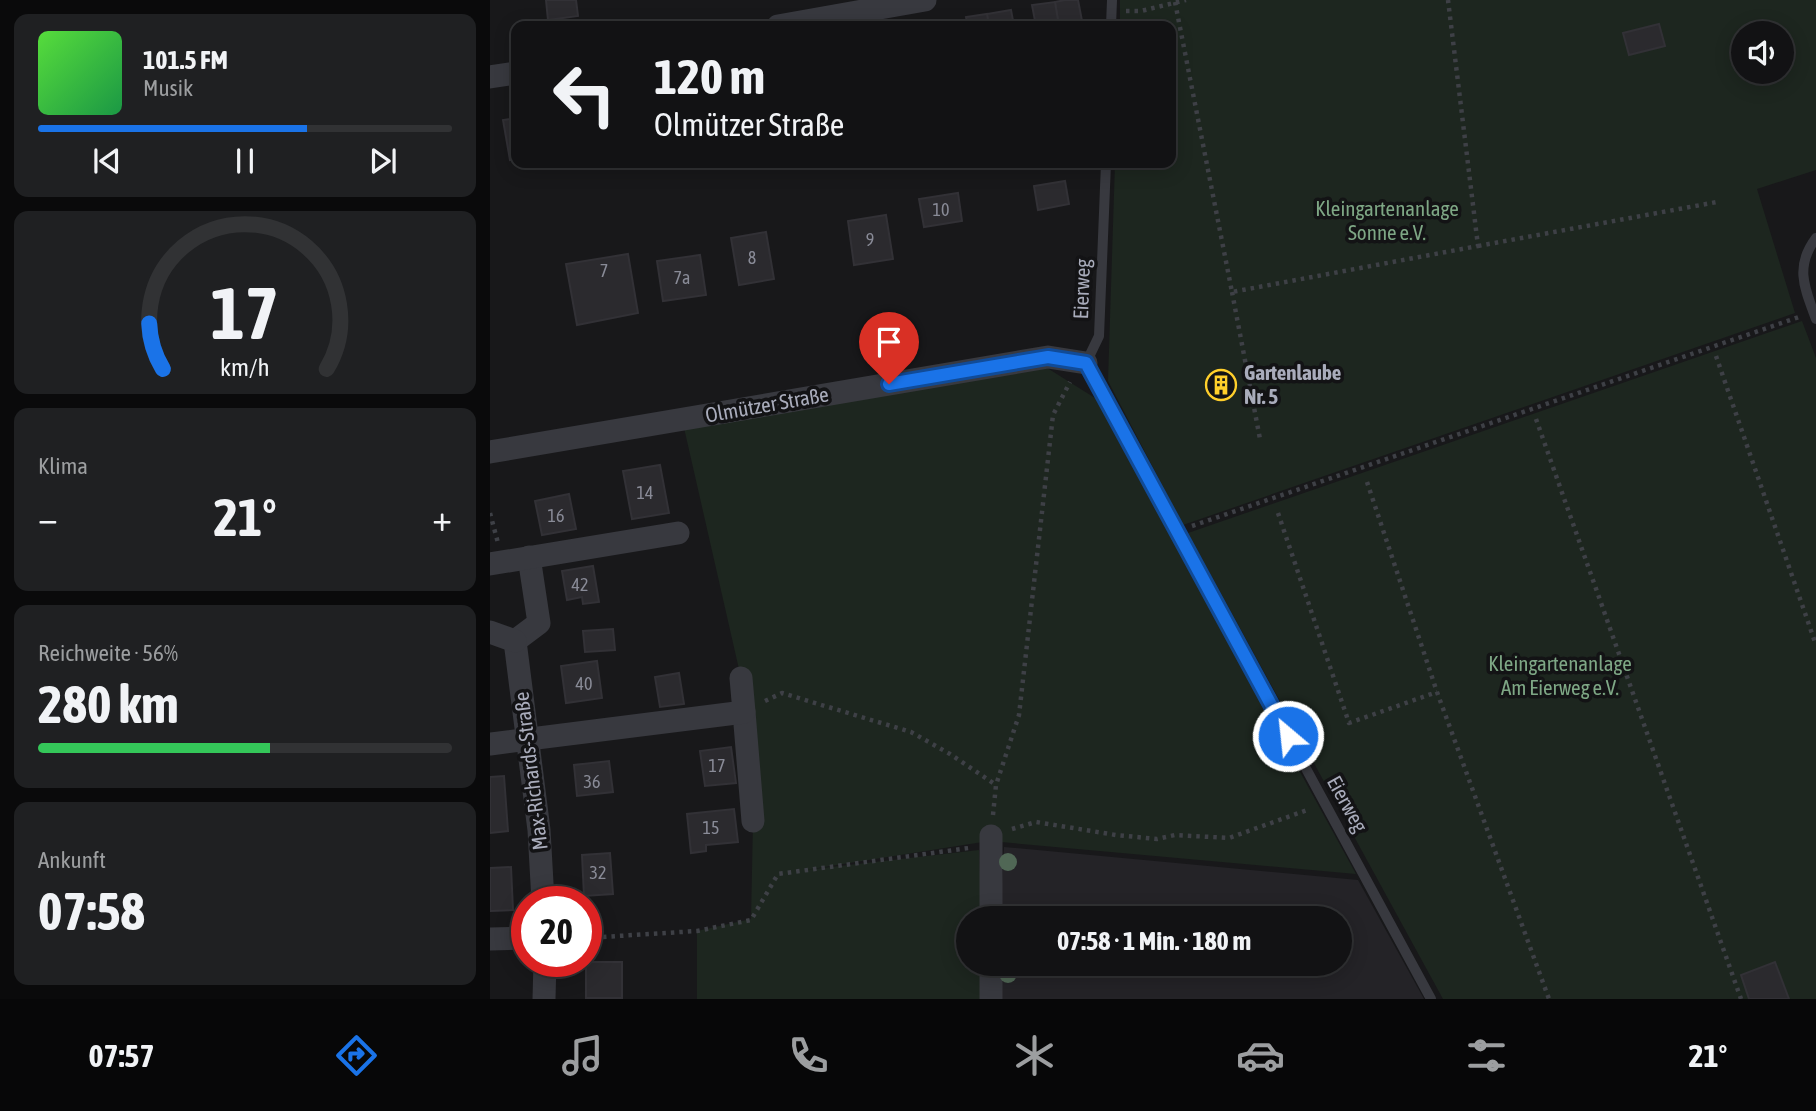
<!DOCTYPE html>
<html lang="de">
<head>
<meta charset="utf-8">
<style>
  :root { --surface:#121214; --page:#1f2022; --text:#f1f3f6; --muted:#9c9ea0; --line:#313234; --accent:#1a73e8 }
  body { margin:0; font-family:"Asap Condensed",sans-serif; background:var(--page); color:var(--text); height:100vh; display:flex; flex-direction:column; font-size:26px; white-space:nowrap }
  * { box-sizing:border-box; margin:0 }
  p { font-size:23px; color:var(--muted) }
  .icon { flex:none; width:38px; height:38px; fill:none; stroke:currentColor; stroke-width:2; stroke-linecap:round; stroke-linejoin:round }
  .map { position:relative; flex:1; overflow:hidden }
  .drawer { display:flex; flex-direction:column; gap:14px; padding:14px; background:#0a0a0b; width:490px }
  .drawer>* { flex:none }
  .guide { position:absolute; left:21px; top:21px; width:665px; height:147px; border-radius:14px; box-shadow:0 4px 18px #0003,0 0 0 2px var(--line); background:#121214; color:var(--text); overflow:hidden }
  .buttons { position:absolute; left:1241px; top:21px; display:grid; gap:14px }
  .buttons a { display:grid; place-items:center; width:63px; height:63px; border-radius:50%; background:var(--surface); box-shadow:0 4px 18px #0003,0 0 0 2px var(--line); font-size:35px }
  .speed { position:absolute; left:21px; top:886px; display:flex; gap:14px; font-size:35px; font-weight:700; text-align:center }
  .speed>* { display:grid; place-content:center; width:91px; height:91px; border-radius:50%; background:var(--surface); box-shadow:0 4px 18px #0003,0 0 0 2px var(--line); line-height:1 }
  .speed .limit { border:10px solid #d22; background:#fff; color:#111 }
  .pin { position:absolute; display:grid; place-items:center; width:60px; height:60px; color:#fff; margin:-72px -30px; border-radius:50% 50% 50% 0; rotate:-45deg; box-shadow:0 0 7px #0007 }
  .pin .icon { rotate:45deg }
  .me { position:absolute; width:77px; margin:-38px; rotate:332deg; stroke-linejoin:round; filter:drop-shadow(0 0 5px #0008) }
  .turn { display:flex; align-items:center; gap:24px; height:147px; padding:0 28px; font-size:32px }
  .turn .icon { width:91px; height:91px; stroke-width:2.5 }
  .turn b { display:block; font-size:49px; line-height:60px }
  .big { font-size:52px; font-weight:700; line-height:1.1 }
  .drawer .tile { flex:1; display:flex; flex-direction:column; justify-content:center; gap:10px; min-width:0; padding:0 24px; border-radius:14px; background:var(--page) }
  .drawer .dial { align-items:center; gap:0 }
  .dial svg { height:182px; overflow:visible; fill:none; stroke:var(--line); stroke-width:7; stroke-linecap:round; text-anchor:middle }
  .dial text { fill:var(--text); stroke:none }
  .song { display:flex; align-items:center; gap:21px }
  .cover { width:84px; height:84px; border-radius:10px; background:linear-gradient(135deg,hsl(110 70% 55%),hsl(140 70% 35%)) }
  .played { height:7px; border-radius:4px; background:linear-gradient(90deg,var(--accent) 65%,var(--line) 65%) }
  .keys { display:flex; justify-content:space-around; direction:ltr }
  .heat { display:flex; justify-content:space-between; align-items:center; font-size:38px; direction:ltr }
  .charge { height:10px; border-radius:5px; background:linear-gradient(90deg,#34c759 56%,var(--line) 0) }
  .trip { position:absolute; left:466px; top:906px; width:396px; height:70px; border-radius:35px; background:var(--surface); box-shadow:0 4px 18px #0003,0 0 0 2px var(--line); font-weight:700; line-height:70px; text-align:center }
  .tabs { display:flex; height:112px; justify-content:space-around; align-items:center; background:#070708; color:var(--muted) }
  .tabs .icon { width:49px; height:49px }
  .tabs .current { color:var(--accent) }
  .tabs b { font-size:32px; color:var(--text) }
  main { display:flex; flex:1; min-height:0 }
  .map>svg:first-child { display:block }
</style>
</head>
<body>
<main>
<section class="drawer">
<div class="tile">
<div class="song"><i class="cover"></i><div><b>101.5 FM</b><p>Musik</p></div></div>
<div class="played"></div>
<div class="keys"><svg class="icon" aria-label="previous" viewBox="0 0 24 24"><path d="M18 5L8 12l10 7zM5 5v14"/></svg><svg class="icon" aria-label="pause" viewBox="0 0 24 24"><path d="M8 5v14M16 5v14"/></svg><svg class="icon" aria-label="next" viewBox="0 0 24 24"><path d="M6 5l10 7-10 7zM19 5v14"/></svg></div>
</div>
<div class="tile dial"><svg viewBox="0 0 100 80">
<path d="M14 69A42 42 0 1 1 86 69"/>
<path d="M14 69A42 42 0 0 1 8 49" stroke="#1a73e8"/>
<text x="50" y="56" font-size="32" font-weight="700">17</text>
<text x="50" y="72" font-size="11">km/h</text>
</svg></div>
<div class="tile"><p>Klima</p>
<div class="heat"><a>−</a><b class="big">21°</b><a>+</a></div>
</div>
<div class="tile"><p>Reichweite · 56%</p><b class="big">280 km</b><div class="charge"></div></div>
<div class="tile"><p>Ankunft</p><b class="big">07:58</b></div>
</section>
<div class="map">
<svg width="1326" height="999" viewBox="0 0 1326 999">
  <rect width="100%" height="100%" fill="#18181a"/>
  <polygon fill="#242327" points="514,847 868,880 934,999 505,999 507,964 849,964 849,919 510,919"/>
  <g fill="#1d261f" fill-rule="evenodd">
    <path d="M 630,0 L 1326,0 L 1326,170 L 1267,189 L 1305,313 L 693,525 L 618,381 L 625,163 L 681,163 L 681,26 L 630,26 ZM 1253,33 L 1292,33 L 1292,72 L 1253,72 Z"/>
    <polygon points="1312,321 1326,358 1326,999 953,999 698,533"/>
    <polygon points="554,366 605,398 866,874 499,841 315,870 489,850 492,919 478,919 478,964 495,964 497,999 207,999 207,931 261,919 263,821 251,678 192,419"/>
  </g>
  <g fill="#2b2a2e" stroke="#323136" stroke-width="2">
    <polygon points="56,0 86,0 88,16 58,20"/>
    <polygon points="575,0 588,0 593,26 569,26 565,2"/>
    <polygon points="565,2 569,26 546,26 542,5"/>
    <polygon points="521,10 524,26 499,26 497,14"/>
    <polygon points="497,14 499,26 478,26 476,17"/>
    <polygon points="1169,24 1175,46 1139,55 1133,33"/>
    <polygon points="26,118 26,159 20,160 13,120"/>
    <polygon points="575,181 579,204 548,210 544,186"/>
    <polygon points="468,193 472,221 434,227 429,199"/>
    <polygon points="396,215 403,259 364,265 358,221"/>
    <polygon points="276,232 284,279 249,285 241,238"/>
    <polygon points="138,254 148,313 87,325 76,264"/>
    <polygon points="210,255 216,295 173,301 167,261"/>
    <polygon points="736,374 742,391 727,395 721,379"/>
    <polygon points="170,465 179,513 142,519 133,471"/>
    <polygon points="79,494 86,529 52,535 45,501"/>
    <polygon points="103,566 109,602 93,604 92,597 77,600 72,571"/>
    <polygon points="123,629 125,650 95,652 93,631"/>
    <polygon points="107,661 112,698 76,703 71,666"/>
    <polygon points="189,673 194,704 170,707 165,677"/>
    <polygon points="241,747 246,783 215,786 210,751"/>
    <polygon points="119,761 123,792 87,796 84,765"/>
    <polygon points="14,776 18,831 0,833 0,777"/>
    <polygon points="244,809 248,842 216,845 216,851 201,853 197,814"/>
    <polygon points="120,853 123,894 94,896 92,855"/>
    <polygon points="21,867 23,910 0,911 0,868"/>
    <rect x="96" y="962" width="36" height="36"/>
    <polygon points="1285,962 1299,999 1259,999 1251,975"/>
  </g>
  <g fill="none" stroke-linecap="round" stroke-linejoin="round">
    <g stroke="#3e4046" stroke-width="4.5" stroke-dasharray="3.5 5" stroke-linecap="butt">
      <polyline points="685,2 742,292 988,246 958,0"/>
      <polyline points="636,11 651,11 696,0"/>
      <polyline points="988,246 1227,202"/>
      <polyline points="742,292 770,439"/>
      <polyline points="1226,356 1326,645"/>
      <polyline points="1046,419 1251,999"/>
      <polyline points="877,482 947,692 1059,999"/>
      <polyline points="0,513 8,543"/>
      <polyline points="788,513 859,723 947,692"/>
      <polyline points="702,526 1309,317"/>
      <polyline points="275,701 292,693 421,732 460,754 506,785"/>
      <polyline points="503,815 506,785 529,715 563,415 580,382"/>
      <polyline points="522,829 546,822 626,835 667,839 685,835 739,838 820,809"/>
      <polyline points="96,938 207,931 261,920 288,874 479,848"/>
    </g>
    <g stroke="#38393f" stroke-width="10">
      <polyline points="621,26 622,0"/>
      <polyline points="616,163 609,336 596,363 941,999"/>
      <path d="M 1326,238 C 1304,267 1315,289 1326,319"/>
    </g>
    <g stroke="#38393f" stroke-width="23">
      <polyline points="288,26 435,0"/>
      <polyline points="0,77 26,73"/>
      <polyline points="0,452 558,357 596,363"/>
      <polyline points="39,557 49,623 25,641 49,830 53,901"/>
      <polyline points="0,564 188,533"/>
      <polyline points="0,632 25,641"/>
      <polyline points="254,712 263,821"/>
      <polyline points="0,744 254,712 251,678"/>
      <polyline points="501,919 501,836"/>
      <polyline points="0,939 37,938"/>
      <polyline points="54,999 55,961"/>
      <polyline points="501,999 501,964"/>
    </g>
  </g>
  <g fill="#506755">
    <circle cx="518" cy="862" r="9"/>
    <circle cx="518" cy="974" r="9"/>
  </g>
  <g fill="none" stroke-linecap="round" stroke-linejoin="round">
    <g stroke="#114b97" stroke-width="18">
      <polyline id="route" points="399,384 558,357 596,363 798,736"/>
    </g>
    <use href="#route" stroke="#1a73e8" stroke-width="12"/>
  </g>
  <defs>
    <g id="building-ring" transform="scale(1.575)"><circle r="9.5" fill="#131315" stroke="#ffcf2b" stroke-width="1.5"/><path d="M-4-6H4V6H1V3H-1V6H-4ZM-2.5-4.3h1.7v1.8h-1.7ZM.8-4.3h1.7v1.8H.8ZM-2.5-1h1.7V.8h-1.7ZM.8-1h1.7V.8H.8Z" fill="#ffcf2b"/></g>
  </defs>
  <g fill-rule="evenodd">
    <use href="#building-ring" x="731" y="385"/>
  </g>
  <g text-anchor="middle" stroke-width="7" stroke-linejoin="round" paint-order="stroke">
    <g font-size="18" fill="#898b97">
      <text x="451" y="216">10</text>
      <text x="380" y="246">9</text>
      <text x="262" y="264">8</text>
      <text x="114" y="277">7</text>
      <text x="192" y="284">7a</text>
      <text x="155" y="499">14</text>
      <text x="66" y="522">16</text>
      <text x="90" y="591">42</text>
      <text x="94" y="690">40</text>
      <text x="227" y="772">17</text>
      <text x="102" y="788">36</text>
      <text x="221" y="834">15</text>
      <text x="108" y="879">32</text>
    </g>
    <g font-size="21" fill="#7ea785" stroke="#131315">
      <text x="897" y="216">Kleingartenanlage<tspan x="897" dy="24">Sonne e.V.</tspan></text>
      <text x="1070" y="671">Kleingartenanlage<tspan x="1070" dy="24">Am Eierweg e.V.</tspan></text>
    </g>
    <g font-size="21" fill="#a9acbb" stroke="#131315">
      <text transform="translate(592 289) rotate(-88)" y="7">Eierweg</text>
      <text transform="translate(277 405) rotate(-10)" y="7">Olmützer Straße</text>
      <text transform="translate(41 771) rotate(-97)" y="7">Max-Richards-Straße</text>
      <text transform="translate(857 804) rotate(61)" y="7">Eierweg</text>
    </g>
    <g font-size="21" font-weight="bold" fill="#a9acbb" stroke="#131315" text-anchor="start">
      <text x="754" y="380">Gartenlaube<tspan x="754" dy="24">Nr. 5</tspan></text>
    </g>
  </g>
</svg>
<div class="buttons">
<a><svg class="icon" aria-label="sound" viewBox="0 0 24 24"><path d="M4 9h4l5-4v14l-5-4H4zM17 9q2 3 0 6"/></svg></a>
</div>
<div class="speed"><div class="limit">20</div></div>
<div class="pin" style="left:399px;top:384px;background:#d93025"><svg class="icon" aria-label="arrive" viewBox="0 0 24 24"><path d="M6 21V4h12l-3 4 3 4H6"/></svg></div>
<svg class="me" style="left:798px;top:736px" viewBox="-20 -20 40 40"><circle r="17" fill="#1a73e8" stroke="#fff" stroke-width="3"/><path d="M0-11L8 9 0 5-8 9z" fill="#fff"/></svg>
<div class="trip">07:58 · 1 Min. · 180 m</div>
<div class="guide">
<div class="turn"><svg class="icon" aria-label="left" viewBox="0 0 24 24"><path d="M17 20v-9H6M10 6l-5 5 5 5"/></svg><div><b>120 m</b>Olmützer Straße</div></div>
</div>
</div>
</main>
<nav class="tabs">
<b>07:57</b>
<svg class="icon current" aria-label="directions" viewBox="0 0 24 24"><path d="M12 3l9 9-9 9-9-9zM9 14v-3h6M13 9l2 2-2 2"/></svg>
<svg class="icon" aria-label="music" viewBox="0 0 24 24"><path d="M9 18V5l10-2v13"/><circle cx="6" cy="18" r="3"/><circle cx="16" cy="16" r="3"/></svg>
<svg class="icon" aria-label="phone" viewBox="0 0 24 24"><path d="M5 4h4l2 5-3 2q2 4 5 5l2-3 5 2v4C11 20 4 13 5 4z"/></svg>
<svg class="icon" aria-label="climate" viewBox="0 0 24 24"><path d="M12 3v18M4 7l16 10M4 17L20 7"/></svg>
<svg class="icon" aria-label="car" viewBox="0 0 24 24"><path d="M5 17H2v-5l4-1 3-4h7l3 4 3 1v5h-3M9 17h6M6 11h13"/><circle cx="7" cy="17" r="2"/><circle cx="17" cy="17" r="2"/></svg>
<svg class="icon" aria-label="filters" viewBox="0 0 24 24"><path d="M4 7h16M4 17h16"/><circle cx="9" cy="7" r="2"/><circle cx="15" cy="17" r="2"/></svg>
<b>21°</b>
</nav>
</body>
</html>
